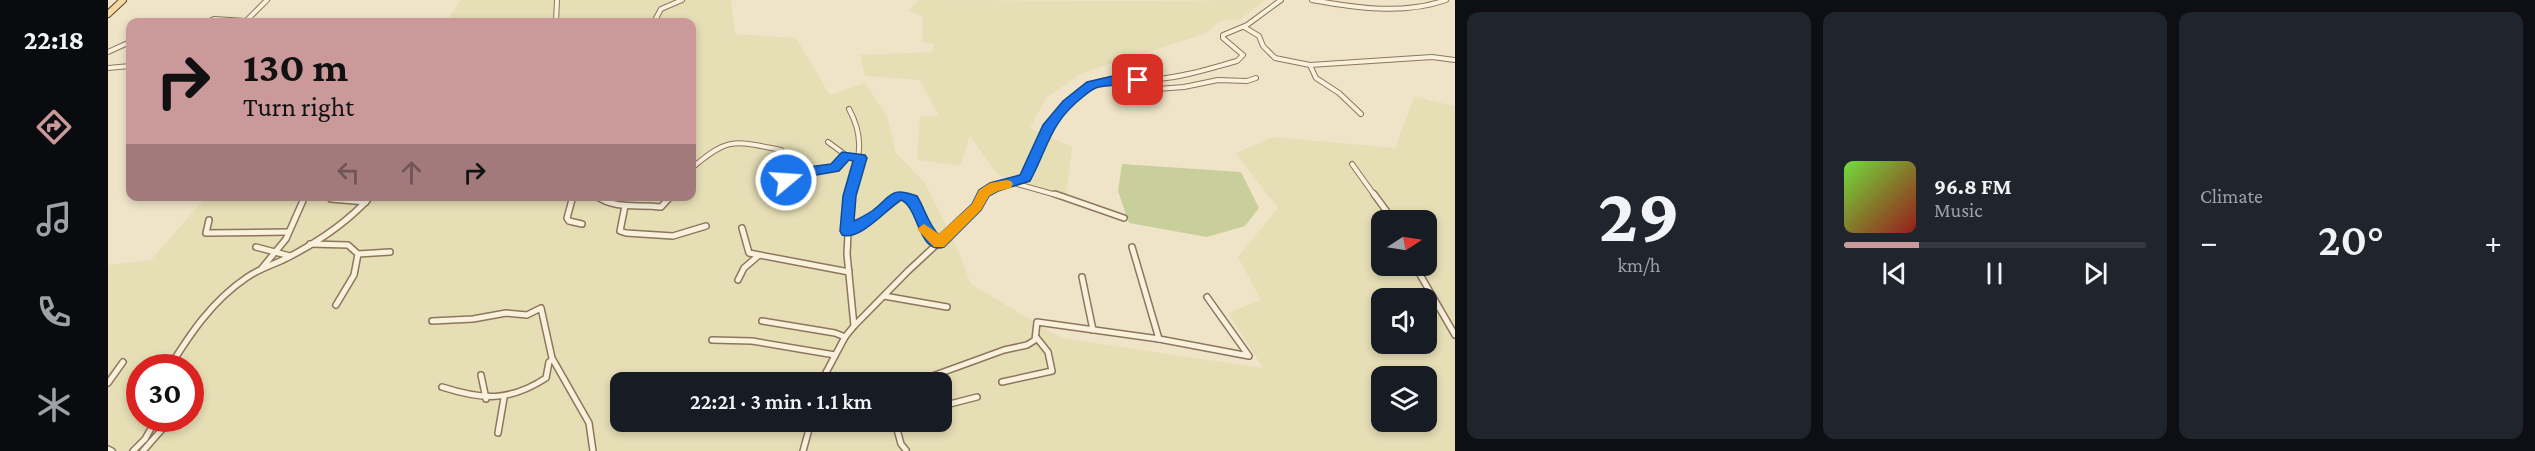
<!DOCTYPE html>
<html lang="en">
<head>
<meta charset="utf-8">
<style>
  :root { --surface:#171b24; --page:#20242c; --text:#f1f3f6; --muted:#9ea1a6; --line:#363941; --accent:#cc999b }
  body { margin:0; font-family:"Crimson Pro",serif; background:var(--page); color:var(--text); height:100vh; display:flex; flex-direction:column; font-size:22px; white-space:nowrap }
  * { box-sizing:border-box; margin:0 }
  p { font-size:20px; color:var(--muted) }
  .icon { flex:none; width:33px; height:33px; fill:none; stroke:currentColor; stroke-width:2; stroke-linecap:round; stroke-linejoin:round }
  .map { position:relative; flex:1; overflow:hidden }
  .panel { display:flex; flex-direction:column; gap:12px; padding:12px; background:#0d0f14; width:1080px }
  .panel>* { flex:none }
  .top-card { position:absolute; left:18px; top:18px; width:570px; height:183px; border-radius:12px; box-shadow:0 3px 9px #0003; background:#cc999b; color:#111; overflow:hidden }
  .needle { width:39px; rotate:78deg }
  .fabs { position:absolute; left:1263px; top:210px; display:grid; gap:12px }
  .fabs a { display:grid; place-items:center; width:66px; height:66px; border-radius:12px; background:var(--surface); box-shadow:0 3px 9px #0003; font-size:30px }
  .speed { position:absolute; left:18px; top:354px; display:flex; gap:12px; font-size:30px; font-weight:700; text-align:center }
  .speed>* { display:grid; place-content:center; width:78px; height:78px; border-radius:50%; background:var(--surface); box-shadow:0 3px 9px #0003; line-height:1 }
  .speed .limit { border:9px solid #d22; background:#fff; color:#111 }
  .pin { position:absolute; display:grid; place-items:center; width:51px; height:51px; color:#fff; margin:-26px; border-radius:12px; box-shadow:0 3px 9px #0006 }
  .me { position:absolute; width:66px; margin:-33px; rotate:72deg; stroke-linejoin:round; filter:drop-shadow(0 0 4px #0008) }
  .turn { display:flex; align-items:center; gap:21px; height:126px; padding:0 18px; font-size:27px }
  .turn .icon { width:78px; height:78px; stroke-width:2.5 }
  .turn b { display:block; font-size:42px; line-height:51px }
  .lanes { display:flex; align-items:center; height:57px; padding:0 18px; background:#0003; justify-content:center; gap:30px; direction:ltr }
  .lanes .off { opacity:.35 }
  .big { font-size:45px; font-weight:600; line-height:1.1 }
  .panel .card { flex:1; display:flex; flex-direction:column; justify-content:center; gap:9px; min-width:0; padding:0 21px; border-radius:12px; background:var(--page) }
  .panel .dial { align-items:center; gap:0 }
  .dial b { font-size:78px; line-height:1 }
  .song { display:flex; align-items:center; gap:18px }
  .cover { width:72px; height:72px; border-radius:9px; background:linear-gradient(135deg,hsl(100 70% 55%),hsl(0 70% 35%)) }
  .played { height:6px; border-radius:3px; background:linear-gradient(90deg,var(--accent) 25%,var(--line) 25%) }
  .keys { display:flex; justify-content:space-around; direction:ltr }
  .heat { display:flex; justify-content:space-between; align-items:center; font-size:33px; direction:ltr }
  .panel .tiles { flex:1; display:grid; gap:12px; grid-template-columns:repeat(3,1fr) }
  .trip { position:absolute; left:502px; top:372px; width:342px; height:60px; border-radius:12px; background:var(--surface); box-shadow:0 3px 9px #0003; font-weight:600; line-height:60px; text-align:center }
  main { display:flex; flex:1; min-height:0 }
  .menu { display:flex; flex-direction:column; width:108px; justify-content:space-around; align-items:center; background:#090b0e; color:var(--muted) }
  .menu .icon { width:42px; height:42px }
  .menu .on { color:var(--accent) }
  .menu b { font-size:27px; color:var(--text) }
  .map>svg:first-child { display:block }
</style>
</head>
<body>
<main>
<nav class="menu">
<b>22:18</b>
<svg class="icon on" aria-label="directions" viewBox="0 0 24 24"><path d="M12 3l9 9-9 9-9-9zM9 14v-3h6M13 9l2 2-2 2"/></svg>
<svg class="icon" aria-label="music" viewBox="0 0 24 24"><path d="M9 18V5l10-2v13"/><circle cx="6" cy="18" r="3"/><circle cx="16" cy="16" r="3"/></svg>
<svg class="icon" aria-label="phone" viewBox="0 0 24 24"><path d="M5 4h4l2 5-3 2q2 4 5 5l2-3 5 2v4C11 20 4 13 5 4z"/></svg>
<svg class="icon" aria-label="climate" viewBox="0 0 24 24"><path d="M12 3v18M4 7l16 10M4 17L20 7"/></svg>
</nav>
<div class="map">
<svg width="1347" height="451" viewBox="0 0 1347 451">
  <rect width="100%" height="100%" fill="#f0e4c8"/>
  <g fill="#e6deb5" fill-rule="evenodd">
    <path d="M 353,0 L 623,0 L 627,34 L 688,38 L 722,95 L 757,83 L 779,116 L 788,153 L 817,183 L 850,250 L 863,284 L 953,338 L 1155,368 L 1120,313 L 1153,300 L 1130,257 L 1170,208 L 1128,153 L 1165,137 L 1287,148 L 1306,97 L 1347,106 L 1347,451 L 0,451 L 0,265 L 43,260 L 98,197 L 584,196 L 584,22 L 338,22 ZM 1274,220 L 1318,220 L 1318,266 L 1274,266 ZM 1274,298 L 1318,298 L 1318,344 L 1274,344 ZM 32,368 L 82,368 L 82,418 L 32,418 ZM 1274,376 L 1318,376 L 1318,422 L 1274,422 ZM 513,382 L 834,382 L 834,422 L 513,422 Z"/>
    <polygon points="811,0 1022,1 1157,0 1132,20 1114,20 1096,34 974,73 938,98 922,128 964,147 958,197 890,175 862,136 852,166 809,160 812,116 831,116 812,80 757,76 752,55 824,52 826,44 814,42 815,16 800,11"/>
  </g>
  <polygon fill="#c9cf9b" points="1014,164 1133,172 1151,208 1137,226 1099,237 1021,223 1010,191"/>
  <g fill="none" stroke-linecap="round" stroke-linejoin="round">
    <g stroke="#8d765c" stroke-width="6">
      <g id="street-far1">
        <path d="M 1204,0 C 1248,8 1295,15 1338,0"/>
        <polyline points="100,22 106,19 138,21 159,0"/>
        <polyline points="448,22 449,0"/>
        <polyline points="497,22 525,22"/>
        <polyline points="546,22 553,9 574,0"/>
        <polyline points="1136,27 1151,36 1155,46 1167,58 1202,65 1324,57 1347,60"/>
        <polyline points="0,52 22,42"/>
        <polyline points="1202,65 1208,78 1231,93 1253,114"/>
        <polyline points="0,68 22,66"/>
        <polyline points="1034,80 1049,89 1076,87 1110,80 1139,81 1148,78"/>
        <path d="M 741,109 C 759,142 749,161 742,196"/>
        <polyline points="720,142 739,156"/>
        <polyline points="1244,164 1267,196"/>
        <path d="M 584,168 C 621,136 627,141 673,150"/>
        <polyline points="678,180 701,171 727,168 739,156 753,158"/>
        <polyline points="906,183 952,196"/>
        <path d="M 875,196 L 887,186 L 917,178 C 933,141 953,88 998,80 C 1015,77 1032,80 1049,79 C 1076,77 1103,68 1129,61 L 1135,55 L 1115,38 L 1115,35 L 1139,25 L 1173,0"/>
      </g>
    </g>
    <g stroke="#8d765c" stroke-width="8">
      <g id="street">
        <polyline points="742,194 739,254 746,326"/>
        <polyline points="947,194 1016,218"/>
        <polyline points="1266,194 1285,220"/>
        <polyline points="465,196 459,218 461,221 474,224"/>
        <path d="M 488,196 C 508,210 530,204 553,207 L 563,196"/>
        <polyline points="223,199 258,202"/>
        <polyline points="517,206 512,231 518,233 565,236 598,226"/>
        <polyline points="101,220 98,233 180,232"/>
        <polyline points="634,228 641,253 741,272"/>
        <polyline points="739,231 769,215 788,196 796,196 806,201 816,229 831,243"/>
        <polyline points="202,244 240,245 250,254 246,275 228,305"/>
        <polyline points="148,247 182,256"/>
        <polyline points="1024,247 1051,339"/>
        <polyline points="250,254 282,252"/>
        <polyline points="1307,266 1347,335"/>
        <polyline points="154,268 178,239 197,196"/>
        <polyline points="974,277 985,330"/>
        <polyline points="630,280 636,268 650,256"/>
        <polyline points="776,296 839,307"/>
        <polyline points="324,321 365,319 398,313 419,315 433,308 444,358 481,423 485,451"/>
        <polyline points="654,321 727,333 737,337"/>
        <polyline points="604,340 644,341 727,355"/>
        <path d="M 61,368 C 82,334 104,301 138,278 C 150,269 165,265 179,258 C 210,242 240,222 263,196"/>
        <polyline points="373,375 378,399"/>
        <polyline points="713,382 737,337 746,326 800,271 869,207 875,194"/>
        <polyline points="808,382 896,350 919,345 927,340 929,322 1051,339 1141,356 1099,297"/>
        <polyline points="894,382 944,371 940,352 928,337"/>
        <polyline points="0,383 15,362"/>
        <path d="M 334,387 C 375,400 401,402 438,378 L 441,362 L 444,360"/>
        <polyline points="834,406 869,397"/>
        <polyline points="787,422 793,444 798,450"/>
        <polyline points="390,433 396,398"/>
        <polyline points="0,449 4,451"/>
        <polyline points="25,451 37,439 49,418"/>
        <polyline points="35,451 64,418"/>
        <polyline points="695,451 703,422"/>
      </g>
    </g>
    <g stroke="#5b4430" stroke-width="8">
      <polyline id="primary" points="0,14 15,0"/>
    </g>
    <use href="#street-far1" stroke="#faf1dc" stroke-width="4"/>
    <use href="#street" stroke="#faf1dc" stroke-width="5"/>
    <use href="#primary" stroke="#f3d9a0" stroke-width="6"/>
  </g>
  <path fill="#1a73e8" stroke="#114b97" stroke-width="1.5" d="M 1005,76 L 1030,77 L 1036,80 C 1029,86 1003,84 991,87 C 985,88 981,92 976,96 C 941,123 941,146 922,181 L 890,191 L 881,196 L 873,210 L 836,247 C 810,255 811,207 793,200 C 779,209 752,241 734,235 L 732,231 L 735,196 L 745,161 L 741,160 L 731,171 L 702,176 L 678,184 L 671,180 L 673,176 L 701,167 L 723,164 L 734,152 L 757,155 L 759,158 L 748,196 L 746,221 C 752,218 758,215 764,211 C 784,196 781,186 809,196 C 817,209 821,226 831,235 L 864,204 L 871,190 L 882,183 L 912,175 L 935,125 L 955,101 L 979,82 Z"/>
  <polygon fill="#f59e0b" points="898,180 903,181 905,184 903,188 890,191 881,196 873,210 836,247 826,247 809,229 816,224 831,234 864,204 871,190 882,183"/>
</svg>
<div class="fabs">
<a><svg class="needle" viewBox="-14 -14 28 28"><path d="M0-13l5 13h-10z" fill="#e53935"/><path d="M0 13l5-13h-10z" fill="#9ea1a6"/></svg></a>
<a><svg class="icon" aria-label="sound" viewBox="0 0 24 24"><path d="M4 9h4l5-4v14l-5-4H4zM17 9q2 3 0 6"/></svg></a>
<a><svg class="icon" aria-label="layers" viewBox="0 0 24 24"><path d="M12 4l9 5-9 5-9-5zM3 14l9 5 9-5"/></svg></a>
</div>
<div class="speed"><div class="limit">30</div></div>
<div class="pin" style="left:1030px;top:80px;background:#d93025"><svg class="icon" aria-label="arrive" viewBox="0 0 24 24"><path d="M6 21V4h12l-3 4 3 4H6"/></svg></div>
<svg class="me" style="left:678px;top:180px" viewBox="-20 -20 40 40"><circle r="17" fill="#1a73e8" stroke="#fff" stroke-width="3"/><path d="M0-11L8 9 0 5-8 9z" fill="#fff"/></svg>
<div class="trip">22:21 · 3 min · 1.1 km</div>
<div class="top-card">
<div class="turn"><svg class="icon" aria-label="right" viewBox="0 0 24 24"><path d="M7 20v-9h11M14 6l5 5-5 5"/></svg><div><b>130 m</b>Turn right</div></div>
<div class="lanes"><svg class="icon off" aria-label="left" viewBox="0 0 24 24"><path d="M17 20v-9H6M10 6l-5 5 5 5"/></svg><svg class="icon off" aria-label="ahead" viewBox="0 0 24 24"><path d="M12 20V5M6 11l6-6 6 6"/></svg><svg class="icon" aria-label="right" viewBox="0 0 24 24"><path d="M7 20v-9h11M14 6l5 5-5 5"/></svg></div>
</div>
</div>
<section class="panel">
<div class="tiles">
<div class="card dial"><b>29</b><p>km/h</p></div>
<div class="card">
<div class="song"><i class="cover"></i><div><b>96.8 FM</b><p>Music</p></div></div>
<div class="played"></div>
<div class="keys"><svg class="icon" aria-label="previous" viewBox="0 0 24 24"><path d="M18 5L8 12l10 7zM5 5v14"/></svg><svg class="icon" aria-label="pause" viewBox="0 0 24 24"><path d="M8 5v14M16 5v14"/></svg><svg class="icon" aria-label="next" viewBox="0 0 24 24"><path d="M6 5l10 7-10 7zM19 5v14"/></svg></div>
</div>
<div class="card"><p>Climate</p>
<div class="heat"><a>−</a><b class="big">20°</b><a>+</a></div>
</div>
</div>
</section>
</main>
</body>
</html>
